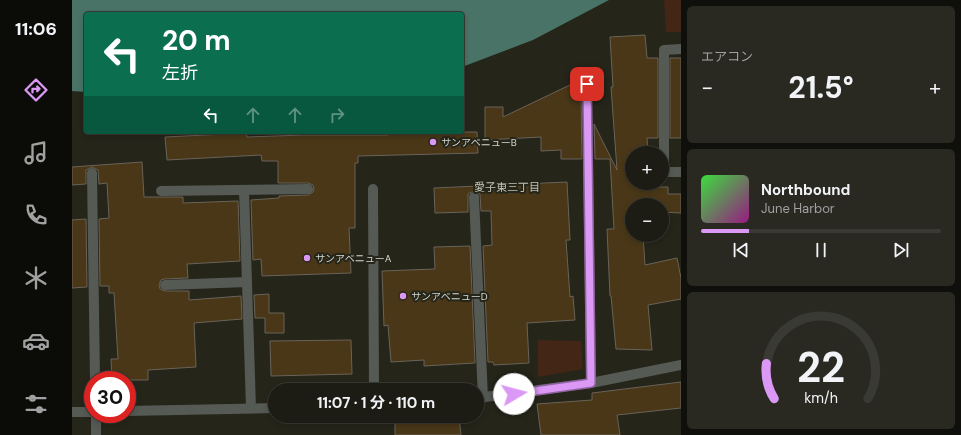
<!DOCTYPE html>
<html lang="ja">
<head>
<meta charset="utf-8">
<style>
  :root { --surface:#1c1c14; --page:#292922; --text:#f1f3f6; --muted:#a0a1a0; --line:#3a3a34; --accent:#db99f5 }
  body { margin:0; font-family:"DM Sans","Noto Sans JP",sans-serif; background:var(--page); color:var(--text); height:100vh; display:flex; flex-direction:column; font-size:15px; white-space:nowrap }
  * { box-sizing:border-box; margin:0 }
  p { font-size:13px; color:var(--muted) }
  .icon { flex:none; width:22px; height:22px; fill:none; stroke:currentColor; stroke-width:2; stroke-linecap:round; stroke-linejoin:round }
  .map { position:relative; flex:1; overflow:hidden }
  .drawer { display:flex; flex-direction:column; gap:6px; padding:6px; background:#0f0f0b; width:280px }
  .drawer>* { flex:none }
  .hud { position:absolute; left:12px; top:12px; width:380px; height:122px; border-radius:4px; box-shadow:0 2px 6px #0003,0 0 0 1px var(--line); background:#0b6e4f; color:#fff; overflow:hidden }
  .buttons { position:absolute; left:553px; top:146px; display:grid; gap:8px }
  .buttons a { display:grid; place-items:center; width:44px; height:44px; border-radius:50%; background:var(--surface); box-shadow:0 2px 6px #0003,0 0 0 1px var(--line); font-size:20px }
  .speed { position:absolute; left:12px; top:371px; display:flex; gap:8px; font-size:20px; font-weight:700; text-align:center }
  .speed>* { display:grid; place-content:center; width:52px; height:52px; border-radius:50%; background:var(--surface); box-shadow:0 2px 6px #0003,0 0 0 1px var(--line); line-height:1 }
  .speed .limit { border:6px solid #d22; background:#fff; color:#111 }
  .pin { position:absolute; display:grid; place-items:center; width:34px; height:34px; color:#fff; margin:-17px; border-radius:8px; box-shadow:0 2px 6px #0006 }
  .me { position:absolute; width:44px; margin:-22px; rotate:82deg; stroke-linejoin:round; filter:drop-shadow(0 0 3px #0008) }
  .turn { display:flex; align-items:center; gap:14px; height:84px; padding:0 12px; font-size:18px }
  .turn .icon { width:52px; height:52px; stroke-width:2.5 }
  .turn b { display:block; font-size:28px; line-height:34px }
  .lanes { display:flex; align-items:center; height:38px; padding:0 12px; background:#0003; justify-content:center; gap:20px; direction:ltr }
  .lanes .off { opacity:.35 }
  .big { font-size:30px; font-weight:700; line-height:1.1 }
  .drawer .widget { flex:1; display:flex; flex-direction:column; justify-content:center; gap:6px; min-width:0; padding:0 14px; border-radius:6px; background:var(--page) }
  .drawer .dial { align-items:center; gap:0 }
  .dial svg { height:104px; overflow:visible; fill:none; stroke:var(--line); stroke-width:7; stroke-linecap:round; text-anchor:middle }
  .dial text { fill:var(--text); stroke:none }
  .song { display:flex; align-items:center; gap:12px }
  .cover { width:48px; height:48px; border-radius:6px; background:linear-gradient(135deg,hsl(120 70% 55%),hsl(310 70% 35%)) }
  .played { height:4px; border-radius:2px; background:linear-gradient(90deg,var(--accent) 20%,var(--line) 20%) }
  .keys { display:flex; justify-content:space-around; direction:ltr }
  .heat { display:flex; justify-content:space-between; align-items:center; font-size:22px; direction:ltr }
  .trip { position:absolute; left:196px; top:383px; width:216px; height:40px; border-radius:20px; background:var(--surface); box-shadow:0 2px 6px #0003,0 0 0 1px var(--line); font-weight:700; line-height:40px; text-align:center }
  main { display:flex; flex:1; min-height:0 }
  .tab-bar { display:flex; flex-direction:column; width:72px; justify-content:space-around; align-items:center; background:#0b0b08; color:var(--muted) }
  .tab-bar .icon { width:28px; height:28px }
  .tab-bar .on { color:var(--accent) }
  .tab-bar b { font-size:18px; color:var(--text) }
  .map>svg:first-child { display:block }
</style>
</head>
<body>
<main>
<nav class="tab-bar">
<b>11:06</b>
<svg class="icon on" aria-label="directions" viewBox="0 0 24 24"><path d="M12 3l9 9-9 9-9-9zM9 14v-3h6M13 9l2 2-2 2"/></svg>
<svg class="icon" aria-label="music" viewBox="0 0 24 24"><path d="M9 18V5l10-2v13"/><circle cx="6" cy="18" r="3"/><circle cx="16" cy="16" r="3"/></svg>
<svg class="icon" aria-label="phone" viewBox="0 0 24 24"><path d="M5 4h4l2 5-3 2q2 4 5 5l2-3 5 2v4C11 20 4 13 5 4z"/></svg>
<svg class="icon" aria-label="climate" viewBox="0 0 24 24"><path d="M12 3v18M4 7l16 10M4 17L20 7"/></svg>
<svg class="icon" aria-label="car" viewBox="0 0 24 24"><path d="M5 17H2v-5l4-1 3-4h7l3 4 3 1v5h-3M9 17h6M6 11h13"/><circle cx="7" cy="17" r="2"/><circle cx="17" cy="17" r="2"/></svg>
<svg class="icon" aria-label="filters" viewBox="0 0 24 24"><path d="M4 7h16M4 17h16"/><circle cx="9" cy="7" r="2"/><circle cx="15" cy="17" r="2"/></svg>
</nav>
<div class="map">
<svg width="609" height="435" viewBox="0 0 609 435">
  <rect width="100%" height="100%" fill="#25251a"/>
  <g fill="#442616">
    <polygon points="592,0 609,0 609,32 594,32"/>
    <polygon points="466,340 509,341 511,369 466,377"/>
  </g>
  <polygon fill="#497366" points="0,0 537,0 461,40 390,67 390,14 14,14 14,92 0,91"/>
  <g fill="#493718" stroke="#6a6358">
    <polygon points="573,35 575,58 586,58 586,138 575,138 576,152 560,153 560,183 575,183 575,187 596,187 596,194 609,194 609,213 590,212 590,205 560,205 560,235 571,235 573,265 605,258 609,278 609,299 576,305 580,350 544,349 539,296 538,296 535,229 542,229 538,159 523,159 522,124 545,170 539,87 541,87 538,37"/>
    <rect x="598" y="58" width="11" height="80"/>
    <polygon points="502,83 509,96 510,159 489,159 489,150 469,151 469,137 413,140 413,107 431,107 431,117"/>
    <polygon points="316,132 405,132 406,153 286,156 286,163 283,163 283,228 277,228 279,273 190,276 189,259 181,260 179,200 207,198 207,196 236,195 241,192 242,189 241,185 236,183 206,183 206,161 190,161 189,155 95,160 93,137 174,133 175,137 232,135 316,135"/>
    <polygon points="70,162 72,197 111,197 111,203 166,201 168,261 115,264 116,278 92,279 89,280 87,285 88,289 93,291 117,291 117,300 169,296 170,319 122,323 124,367 76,370 76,380 40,380 39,359 46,359 42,293 37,293 37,286 28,286 27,219 37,218 35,183 27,184 26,170 20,167 14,170 14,184 0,185 0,167"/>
    <polygon points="495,182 498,240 494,240 498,297 501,296 503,320 455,323 457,363 422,365 421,362 416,362 411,246 420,245 419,211 409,211 408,194 402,191 396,194 396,212 363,213 362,188"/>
    <polygon points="14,219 15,287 0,288 0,220"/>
    <polygon points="398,246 403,363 352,366 352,360 319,362 316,325 312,326 310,271 363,269 362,247"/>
    <polygon points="197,294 197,313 212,313 212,333 193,333 193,318 183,318 182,295"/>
    <polygon points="279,340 280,374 199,376 198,341"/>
    <polygon points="609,382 609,408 545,415 548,435 469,435 465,404 520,400 520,393"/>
    <polygon points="387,417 389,435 323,435 323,421"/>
  </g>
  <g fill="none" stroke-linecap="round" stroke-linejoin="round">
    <g stroke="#565a55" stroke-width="10">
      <polyline points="609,49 592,50 592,172 609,172"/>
      <polyline points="515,84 519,383"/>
      <polyline points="20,173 23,380"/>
      <polyline points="301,189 302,390"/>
      <polyline points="172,190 179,408"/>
      <polyline points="89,191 236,189"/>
      <polyline points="402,197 411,398"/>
      <polyline points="93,285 175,282"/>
      <polyline points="405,398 519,383 609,365"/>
      <polyline points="55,411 203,408"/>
      <polyline points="0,412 21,412"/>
      <polyline points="24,414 24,435"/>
    </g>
  </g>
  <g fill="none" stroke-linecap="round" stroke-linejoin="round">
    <g stroke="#8e639f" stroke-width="10">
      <polyline id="route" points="442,394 519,383 515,84"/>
    </g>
    <use href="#route" stroke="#db99f5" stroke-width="7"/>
  </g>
  <g fill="#db99f5" stroke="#25251a" stroke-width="1.5">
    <circle cx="361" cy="142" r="4"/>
    <circle cx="235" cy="258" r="4"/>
    <circle cx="331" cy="296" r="4"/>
  </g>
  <g text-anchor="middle" stroke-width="4" stroke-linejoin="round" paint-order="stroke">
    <g font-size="10" fill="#d4d5cd" stroke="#25251a" text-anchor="start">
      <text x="369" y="146">サンアベニューB</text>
      <text x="243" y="262">サンアベニューA</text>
      <text x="339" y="300">サンアベニューD</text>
    </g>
    <g font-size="11" fill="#c2c3b5" stroke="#25251a">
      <text x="435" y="191">愛子東三丁目</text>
    </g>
  </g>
</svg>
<div class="buttons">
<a>+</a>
<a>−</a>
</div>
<div class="speed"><div class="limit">30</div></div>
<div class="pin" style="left:515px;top:84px;background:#d93025"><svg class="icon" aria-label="arrive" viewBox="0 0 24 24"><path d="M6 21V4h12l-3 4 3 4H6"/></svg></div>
<svg class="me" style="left:442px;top:394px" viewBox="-20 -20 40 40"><circle r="19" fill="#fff"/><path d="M0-13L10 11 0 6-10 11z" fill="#db99f5"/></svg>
<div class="trip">11:07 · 1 分 · 110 m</div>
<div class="hud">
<div class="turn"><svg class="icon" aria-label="left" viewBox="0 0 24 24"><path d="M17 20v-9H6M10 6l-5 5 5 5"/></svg><div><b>20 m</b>左折</div></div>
<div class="lanes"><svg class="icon" aria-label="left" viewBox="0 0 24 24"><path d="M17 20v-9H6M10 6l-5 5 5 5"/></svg><svg class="icon off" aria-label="ahead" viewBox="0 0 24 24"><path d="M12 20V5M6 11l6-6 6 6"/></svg><svg class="icon off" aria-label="ahead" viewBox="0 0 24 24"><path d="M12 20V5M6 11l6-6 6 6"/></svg><svg class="icon off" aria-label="right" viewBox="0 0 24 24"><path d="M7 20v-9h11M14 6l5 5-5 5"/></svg></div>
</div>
</div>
<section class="drawer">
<div class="widget"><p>エアコン</p>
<div class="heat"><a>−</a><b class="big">21.5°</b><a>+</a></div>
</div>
<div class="widget">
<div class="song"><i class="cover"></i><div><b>Northbound</b><p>June Harbor</p></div></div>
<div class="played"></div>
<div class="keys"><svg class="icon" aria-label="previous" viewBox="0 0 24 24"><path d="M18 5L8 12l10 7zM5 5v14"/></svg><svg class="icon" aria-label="pause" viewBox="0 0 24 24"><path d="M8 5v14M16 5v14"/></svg><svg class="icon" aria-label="next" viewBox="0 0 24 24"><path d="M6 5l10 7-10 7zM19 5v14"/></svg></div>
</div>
<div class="widget dial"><svg viewBox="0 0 100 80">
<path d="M14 69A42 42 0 1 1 86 69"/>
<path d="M14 69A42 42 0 0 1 8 42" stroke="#db99f5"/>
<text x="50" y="56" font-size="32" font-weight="700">22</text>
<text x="50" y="72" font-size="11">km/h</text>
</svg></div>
</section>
</main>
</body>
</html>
